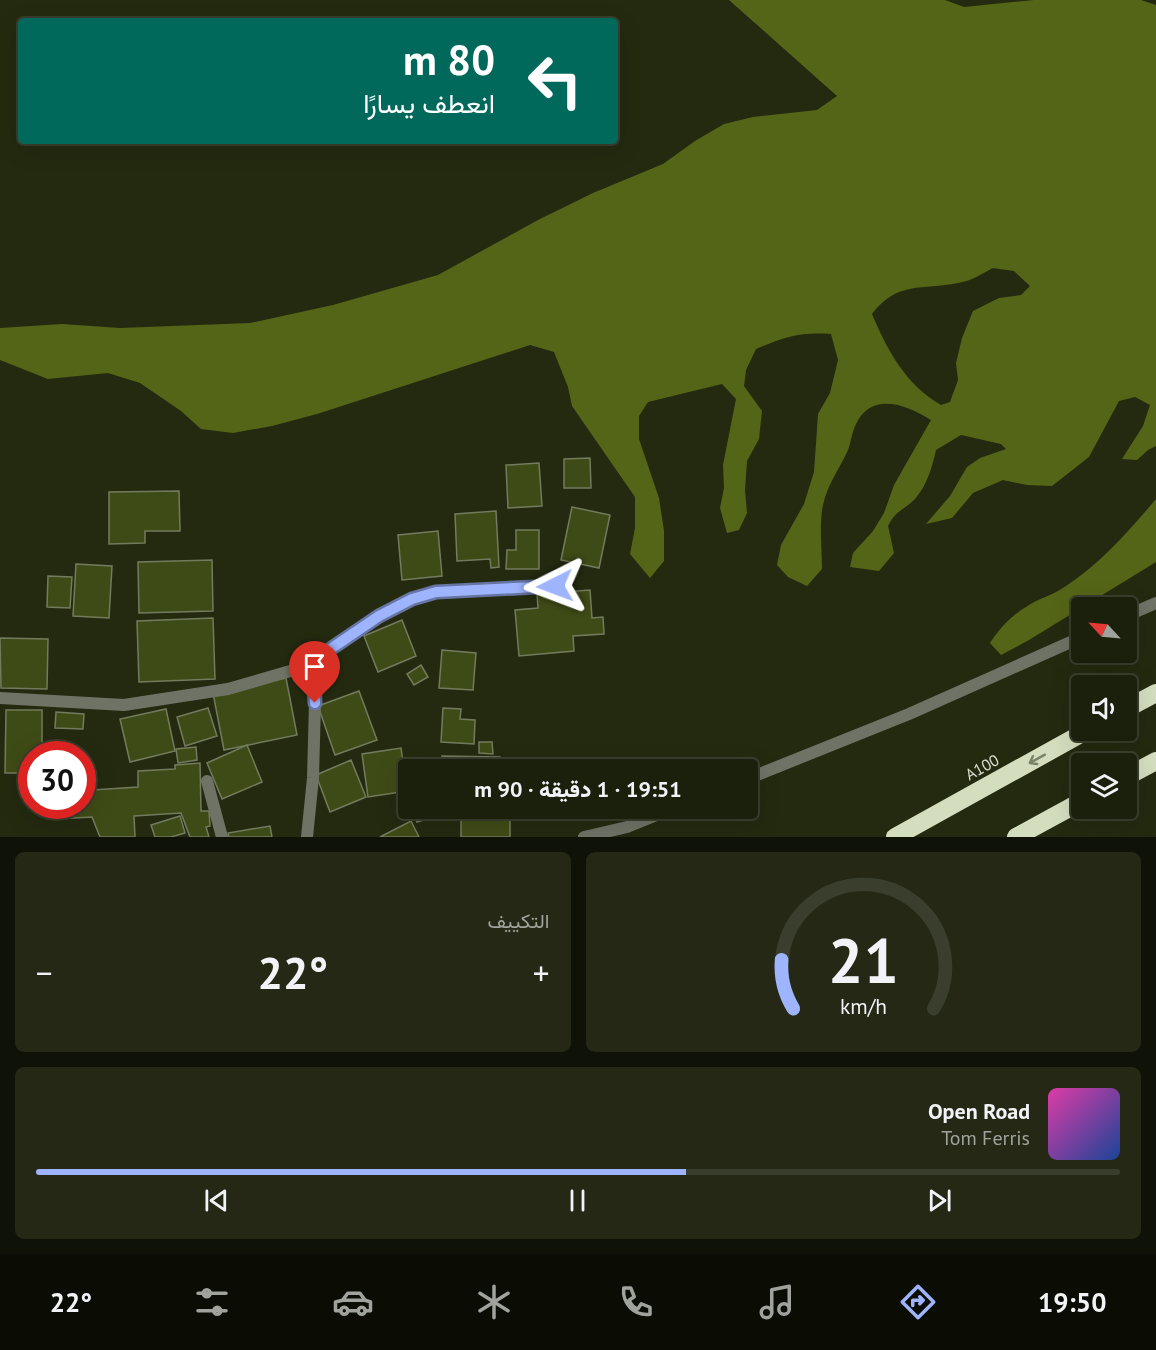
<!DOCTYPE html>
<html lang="ar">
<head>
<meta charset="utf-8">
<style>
  :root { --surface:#1b200c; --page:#242815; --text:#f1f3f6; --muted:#a0a39d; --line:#393e2d; --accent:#9eb4fd }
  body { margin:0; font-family:"PT Sans",Vazirmatn,sans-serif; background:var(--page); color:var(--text); direction:rtl; height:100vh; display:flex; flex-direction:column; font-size:22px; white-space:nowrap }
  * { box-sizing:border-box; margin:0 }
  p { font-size:20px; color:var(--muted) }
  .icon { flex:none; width:33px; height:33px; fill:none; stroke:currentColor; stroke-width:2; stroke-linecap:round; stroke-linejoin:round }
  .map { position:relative; height:837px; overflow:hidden; direction:ltr }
  .details { display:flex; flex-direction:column; gap:15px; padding:15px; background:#0f1207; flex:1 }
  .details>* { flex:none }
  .guide { position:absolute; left:18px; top:18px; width:600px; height:126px; border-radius:6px; box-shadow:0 6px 24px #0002,0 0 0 2px var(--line); direction:rtl; background:#00695c; color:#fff; overflow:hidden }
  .needle { width:39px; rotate:296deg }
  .buttons { position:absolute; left:1071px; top:597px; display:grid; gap:12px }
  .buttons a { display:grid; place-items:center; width:66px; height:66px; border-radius:6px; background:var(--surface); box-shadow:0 6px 24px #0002,0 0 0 2px var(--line); font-size:30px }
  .speed { position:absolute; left:18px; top:741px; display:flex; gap:12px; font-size:30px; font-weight:700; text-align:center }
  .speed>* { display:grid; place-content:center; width:78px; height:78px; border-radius:50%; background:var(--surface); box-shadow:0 6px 24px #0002,0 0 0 2px var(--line); line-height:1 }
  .speed .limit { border:9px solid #d22; background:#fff; color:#111 }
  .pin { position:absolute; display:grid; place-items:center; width:51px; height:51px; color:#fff; margin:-62px -26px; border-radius:50% 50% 50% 0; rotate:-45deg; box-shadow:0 0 6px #0007 }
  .pin .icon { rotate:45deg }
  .me { position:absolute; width:66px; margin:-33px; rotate:267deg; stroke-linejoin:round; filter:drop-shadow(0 0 4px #0008) }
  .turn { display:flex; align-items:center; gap:21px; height:126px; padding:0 24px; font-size:27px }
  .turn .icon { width:78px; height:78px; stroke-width:2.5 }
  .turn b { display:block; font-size:42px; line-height:51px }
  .big { font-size:45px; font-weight:800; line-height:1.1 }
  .details .tile { flex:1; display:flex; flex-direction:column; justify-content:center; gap:9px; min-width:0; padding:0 21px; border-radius:9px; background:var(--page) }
  .details .dial { align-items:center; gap:0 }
  .dial svg { height:156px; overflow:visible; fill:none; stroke:var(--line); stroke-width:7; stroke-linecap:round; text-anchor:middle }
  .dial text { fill:var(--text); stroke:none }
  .song { display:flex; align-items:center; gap:18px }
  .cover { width:72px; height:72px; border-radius:9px; background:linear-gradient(135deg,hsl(320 70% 55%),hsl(220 70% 35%)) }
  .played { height:6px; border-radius:3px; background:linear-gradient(90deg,var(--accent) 60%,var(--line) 60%) }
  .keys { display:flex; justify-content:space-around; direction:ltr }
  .heat { display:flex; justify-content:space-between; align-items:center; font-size:33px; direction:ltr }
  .details .tiles { flex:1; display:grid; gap:15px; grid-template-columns:1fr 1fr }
  .tile:last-child { grid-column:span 2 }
  .trip { position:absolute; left:398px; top:759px; width:360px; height:60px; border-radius:6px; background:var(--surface); box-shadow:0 6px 24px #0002,0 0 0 2px var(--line); font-weight:800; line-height:60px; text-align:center; direction:rtl }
  .tabs { display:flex; height:96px; justify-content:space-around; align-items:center; background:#0b0d05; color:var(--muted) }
  .tabs .icon { width:42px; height:42px }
  .tabs .selected { color:var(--accent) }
  .tabs b { font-size:27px; color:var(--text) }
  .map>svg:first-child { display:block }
</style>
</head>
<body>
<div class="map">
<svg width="1156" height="837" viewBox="0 0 1156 837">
  <rect width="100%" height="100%" fill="#242a10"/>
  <g fill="#556517" fill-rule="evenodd">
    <path d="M 729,0 L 945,0 L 964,7 L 1034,0 L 1141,0 L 1156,5 L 1156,446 L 1148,450 L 1137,460 L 1122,459 L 1143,426 L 1150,405 L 1135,397 L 1119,401 L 1089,457 L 1052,486 L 1027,485 L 1003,480 L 973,493 L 952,518 L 926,524 L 950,496 L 967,467 L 980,458 L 1006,449 L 1001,444 L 961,435 L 936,450 C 932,468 927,485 915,499 C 904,510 896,510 888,526 L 894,553 L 879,571 L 850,567 L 853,553 L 873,531 L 884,513 L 894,485 L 931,420 C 907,405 872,391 856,424 C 852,432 851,442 848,450 C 840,468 827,485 823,505 C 819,523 822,550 822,569 L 807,586 L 788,577 L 777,565 L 781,545 L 804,504 L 814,472 L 818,414 L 830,393 L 838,360 L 831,334 C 799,332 785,337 756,349 L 746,370 L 744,386 L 762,411 L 759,439 L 747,461 L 745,490 L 747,513 L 739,530 L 727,533 L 720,508 L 724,488 L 723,465 L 736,399 L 722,384 L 648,402 L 639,416 L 639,439 L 659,498 L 664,531 L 664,561 L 650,578 L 630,554 L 635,528 L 635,497 L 572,406 L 568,387 L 554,352 L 530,345 L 317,414 L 272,426 L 233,433 L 201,429 L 181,411 L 140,383 L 108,373 L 48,379 L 0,360 L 0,328 L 62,324 L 120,328 L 250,323 L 333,305 L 438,275 L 538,220 L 593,193 L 663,164 L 695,141 L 724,124 L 753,117 L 817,110 L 837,96 ZM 993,268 L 1014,271 L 1030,286 L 1021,295 L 999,298 L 973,311 L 962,338 L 956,363 L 958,380 L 950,402 L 941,405 C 906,385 887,350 872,314 C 897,281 922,290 958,283 C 971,281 982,274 993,268 Z"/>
    <path d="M 1156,499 L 1156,562 L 1029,640 L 1001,655 L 990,643 C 999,629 1011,616 1026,607 C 1037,599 1051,596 1063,588 C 1099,565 1128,532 1156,499 Z"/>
  </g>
  <g fill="#3f4b16" stroke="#737b5e" stroke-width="1.5">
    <polygon points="590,458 591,488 564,488 564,459"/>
    <polygon points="539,463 542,506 508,508 506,465"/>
    <polygon points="179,491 180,531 145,531 145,543 109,544 109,492"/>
    <polygon points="572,507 610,515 599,568 561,560"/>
    <polygon points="496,511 499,567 491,568 490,559 457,561 455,514"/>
    <polygon points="516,530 539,530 539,569 506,569 507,550 516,550"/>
    <polygon points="438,531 442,576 402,580 398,535"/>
    <polygon points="212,560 213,611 139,613 138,562"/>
    <polygon points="76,564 112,566 109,618 73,616"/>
    <polygon points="48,576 72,577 70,608 47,607"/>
    <polygon points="590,590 592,618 603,617 604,634 573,636 574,651 519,656 515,610 538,608 537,594"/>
    <polygon points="213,618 215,679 139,682 137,621"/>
    <polygon points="402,620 416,656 378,672 364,636"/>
    <polygon points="0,638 48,639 47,689 1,688"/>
    <polygon points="442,650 476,653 473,690 439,688"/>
    <polygon points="421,665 428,677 414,685 407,674"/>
    <polygon points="286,678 297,735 224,750 213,693"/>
    <polygon points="359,691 377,740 335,755 318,706"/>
    <polygon points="208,708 217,736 185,746 177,717"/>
    <polygon points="443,708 461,709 460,719 475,720 474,744 441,742"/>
    <polygon points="166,709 175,751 130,762 120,719"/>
    <polygon points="6,710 42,710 42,754 32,754 32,773 5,773"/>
    <polygon points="56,712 84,714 83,729 55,728"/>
    <polygon points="479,742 492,742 493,754 479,753"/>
    <polygon points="247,745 262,782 222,799 207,763"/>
    <polygon points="196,747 197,760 178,763 176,749"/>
    <polygon points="401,748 407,791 368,797 362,754"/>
    <polygon points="442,756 500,757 499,770 441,770"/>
    <polygon points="351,760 366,797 330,812 316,775"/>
    <polygon points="200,763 201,811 209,811 210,826 206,827 209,837 190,837 181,813 134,816 135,837 100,837 92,817 55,819 54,806 82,806 82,783 90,782 92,790 138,787 138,771 175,769 175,765"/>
    <polygon points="413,808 432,808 434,817 417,822"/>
    <rect x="461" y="808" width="49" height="29"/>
    <polygon points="180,816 185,833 171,837 155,837 151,825"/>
    <polygon points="411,821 419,837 380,837"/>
    <polygon points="270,826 272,837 229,837 228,833"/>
  </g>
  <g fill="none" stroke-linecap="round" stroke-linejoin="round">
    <g stroke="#6f7366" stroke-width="12">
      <polyline points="1126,616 1156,603"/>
      <polyline points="304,667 314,681 315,703 313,778 307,837"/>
      <polyline points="0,698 124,705 228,689 304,667 379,616 412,599 436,592 555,586"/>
      <polyline points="747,779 909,714 1082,637"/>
      <polyline points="207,781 222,837"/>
      <polyline points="584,837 627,827 674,808"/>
    </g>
    <g stroke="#d4ddbe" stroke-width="18">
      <polyline points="1126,709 1156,693"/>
      <polyline points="1126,777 1156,761"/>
      <polyline points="895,837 1088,730"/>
      <polyline points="1016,837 1082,801"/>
    </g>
  </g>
  <defs><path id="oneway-shaft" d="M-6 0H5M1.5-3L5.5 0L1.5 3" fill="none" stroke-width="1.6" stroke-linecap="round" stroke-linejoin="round" transform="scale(1.5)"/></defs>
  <use stroke="#7c8467" href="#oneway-shaft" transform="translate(1037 759) rotate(151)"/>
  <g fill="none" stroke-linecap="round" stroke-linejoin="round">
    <g stroke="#6775a4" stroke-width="15">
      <polyline id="route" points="315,703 314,681 304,667 379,616 412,599 436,592 555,586"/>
    </g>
    <use href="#route" stroke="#9eb4fd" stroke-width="10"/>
  </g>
  <g text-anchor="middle" stroke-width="6" stroke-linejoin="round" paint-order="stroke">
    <g font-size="16" fill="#dbe0d0" stroke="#242a10">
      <text transform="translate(982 767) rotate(-29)" y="6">A100</text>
    </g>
  </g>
</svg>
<div class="buttons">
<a><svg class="needle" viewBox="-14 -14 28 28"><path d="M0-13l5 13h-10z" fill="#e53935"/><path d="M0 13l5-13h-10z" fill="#a0a39d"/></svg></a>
<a><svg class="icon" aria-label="sound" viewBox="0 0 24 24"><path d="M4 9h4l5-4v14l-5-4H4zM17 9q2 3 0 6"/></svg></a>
<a><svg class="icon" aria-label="layers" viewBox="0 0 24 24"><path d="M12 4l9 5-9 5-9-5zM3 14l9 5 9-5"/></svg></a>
</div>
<div class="speed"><div class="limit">30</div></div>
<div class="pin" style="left:315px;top:703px;background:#d93025"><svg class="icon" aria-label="arrive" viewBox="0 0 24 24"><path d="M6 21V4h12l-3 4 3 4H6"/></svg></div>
<svg class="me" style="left:555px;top:586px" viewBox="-20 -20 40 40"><path d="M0-17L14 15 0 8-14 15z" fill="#9eb4fd" stroke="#fff" stroke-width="4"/></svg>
<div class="trip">19:51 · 1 دقيقة · 90 m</div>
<div class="guide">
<div class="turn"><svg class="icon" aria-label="left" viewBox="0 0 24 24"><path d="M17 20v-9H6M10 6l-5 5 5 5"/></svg><div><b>80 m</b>انعطف يسارًا</div></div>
</div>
</div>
<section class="details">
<div class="tiles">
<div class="tile dial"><svg viewBox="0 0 100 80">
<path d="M14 69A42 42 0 1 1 86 69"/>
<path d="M14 69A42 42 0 0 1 8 44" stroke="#9eb4fd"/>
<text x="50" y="56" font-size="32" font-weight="700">21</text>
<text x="50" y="72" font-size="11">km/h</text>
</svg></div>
<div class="tile"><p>التكييف</p>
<div class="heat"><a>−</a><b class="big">22°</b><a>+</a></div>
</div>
<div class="tile">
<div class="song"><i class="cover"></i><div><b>Open Road</b><p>Tom Ferris</p></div></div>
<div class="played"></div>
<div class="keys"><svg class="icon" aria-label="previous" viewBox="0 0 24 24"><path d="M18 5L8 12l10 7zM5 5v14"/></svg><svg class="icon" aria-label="pause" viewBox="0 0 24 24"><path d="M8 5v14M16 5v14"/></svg><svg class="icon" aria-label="next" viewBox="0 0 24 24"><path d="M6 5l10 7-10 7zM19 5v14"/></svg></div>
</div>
</div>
</section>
<nav class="tabs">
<b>19:50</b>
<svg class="icon selected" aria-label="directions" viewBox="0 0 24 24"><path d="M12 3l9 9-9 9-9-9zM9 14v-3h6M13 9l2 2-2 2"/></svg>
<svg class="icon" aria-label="music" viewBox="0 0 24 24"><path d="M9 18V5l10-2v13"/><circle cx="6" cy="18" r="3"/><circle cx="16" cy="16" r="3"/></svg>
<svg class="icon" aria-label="phone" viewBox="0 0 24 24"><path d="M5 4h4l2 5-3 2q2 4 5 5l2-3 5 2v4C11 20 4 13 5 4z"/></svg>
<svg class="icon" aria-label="climate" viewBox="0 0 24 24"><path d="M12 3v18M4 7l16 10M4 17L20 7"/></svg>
<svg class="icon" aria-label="car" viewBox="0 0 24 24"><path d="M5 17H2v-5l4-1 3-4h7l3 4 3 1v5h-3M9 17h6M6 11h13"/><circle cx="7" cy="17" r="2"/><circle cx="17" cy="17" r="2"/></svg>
<svg class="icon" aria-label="filters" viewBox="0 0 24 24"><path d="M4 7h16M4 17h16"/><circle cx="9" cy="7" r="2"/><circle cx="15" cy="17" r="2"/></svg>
<b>22°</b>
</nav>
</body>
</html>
